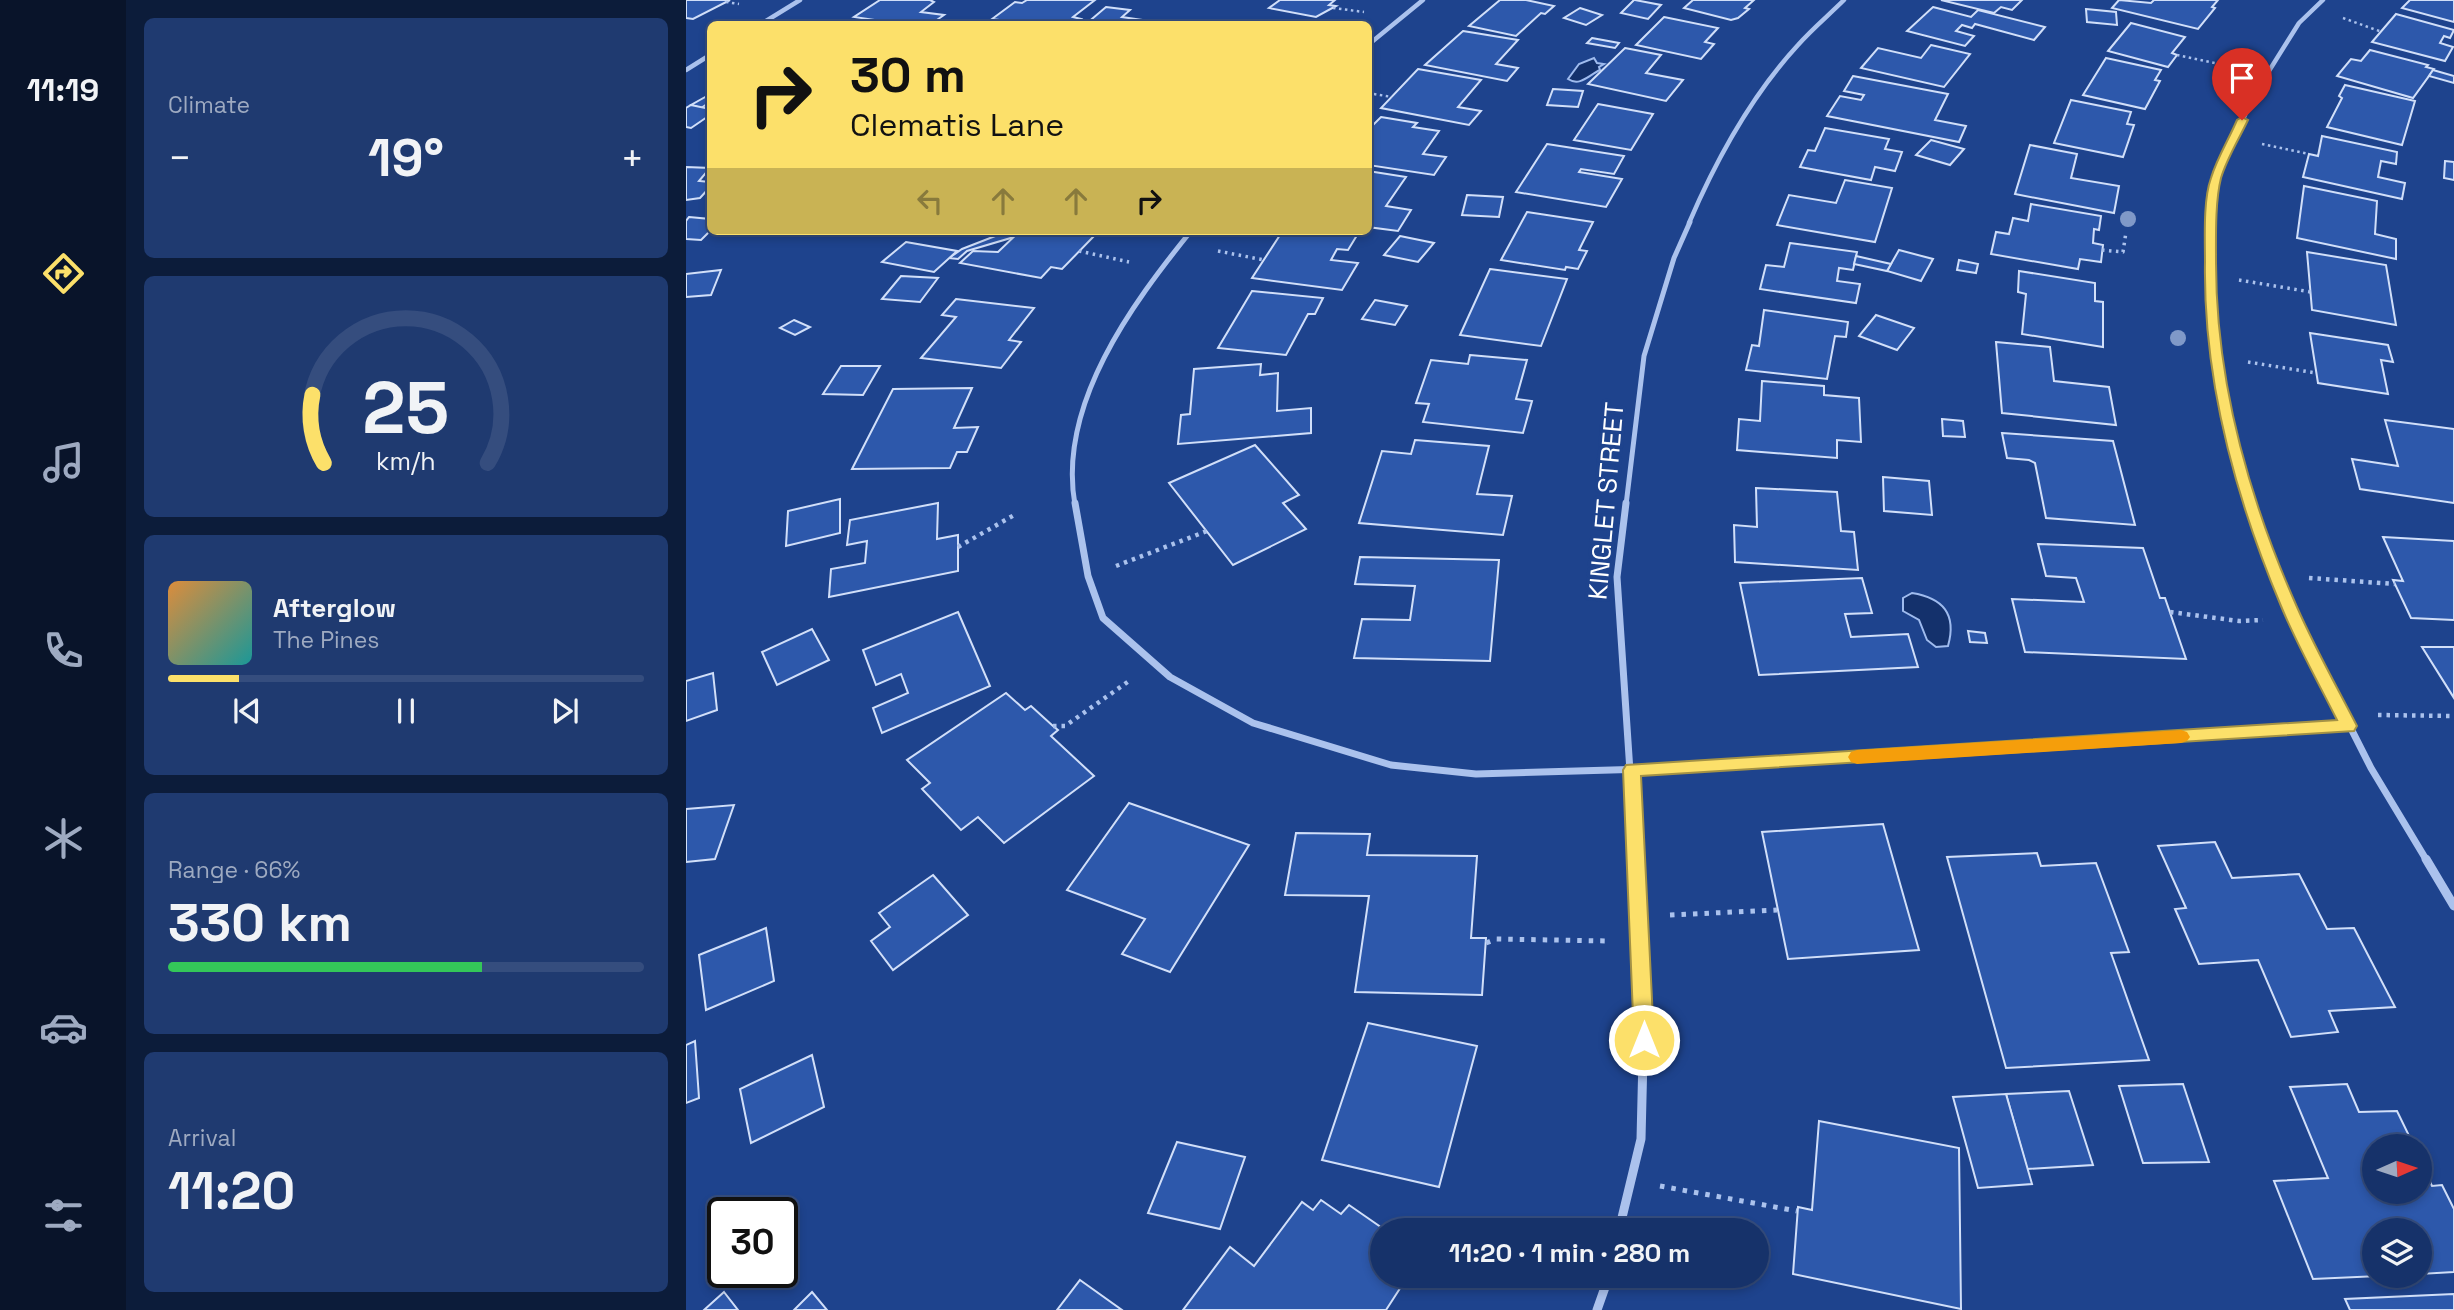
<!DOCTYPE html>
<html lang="en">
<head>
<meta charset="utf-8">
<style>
  :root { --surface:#16326a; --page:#1f3a70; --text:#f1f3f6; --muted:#9eaac1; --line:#354d7e; --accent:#fce06a }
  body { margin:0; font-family:"Space Grotesk",sans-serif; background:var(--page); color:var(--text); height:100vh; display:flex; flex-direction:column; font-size:26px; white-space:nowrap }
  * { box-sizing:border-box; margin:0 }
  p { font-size:23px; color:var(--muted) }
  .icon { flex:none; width:38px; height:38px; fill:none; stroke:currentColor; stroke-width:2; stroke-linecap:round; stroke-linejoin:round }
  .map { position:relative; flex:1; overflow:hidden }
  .panel { display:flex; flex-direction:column; gap:18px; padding:18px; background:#0c1c3a; width:560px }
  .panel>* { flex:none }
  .top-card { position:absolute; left:21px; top:21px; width:665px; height:214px; border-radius:10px; box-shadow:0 4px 10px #0003,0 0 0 2px var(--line); background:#fce06a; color:#111; overflow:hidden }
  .needle { width:46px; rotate:87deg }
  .controls { position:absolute; left:1676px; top:1134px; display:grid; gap:14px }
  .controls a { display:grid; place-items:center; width:70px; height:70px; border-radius:50%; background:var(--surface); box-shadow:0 4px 10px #0003,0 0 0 2px var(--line); font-size:35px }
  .speed { position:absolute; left:21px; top:1197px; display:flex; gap:14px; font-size:35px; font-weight:700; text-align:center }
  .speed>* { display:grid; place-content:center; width:91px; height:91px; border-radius:50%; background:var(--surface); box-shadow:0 4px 10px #0003,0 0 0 2px var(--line); line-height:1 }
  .speed .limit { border:4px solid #111; border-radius:10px; background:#fff; color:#111 }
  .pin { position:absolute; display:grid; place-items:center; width:60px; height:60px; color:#fff; margin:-72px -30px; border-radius:50% 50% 50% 0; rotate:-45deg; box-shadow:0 0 7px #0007 }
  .pin .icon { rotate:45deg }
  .me { position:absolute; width:77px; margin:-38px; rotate:0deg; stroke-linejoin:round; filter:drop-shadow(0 0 5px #0008) }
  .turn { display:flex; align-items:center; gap:24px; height:147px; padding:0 28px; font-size:32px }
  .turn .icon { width:91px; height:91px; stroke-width:2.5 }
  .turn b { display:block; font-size:49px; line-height:60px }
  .lanes { display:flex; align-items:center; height:66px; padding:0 28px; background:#0003; justify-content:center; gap:35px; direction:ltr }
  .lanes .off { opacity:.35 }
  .big { font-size:52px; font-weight:700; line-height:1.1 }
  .panel .tile { flex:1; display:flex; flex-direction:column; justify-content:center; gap:10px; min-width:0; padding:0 24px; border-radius:10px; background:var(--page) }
  .panel .dial { align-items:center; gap:0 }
  .dial svg { height:182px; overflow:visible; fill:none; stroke:var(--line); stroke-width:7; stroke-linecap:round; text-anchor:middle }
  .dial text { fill:var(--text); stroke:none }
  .song { display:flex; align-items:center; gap:21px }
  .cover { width:84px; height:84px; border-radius:10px; background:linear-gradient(135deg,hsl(30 70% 55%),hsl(180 70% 35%)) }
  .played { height:7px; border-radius:4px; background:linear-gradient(90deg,var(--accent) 15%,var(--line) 15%) }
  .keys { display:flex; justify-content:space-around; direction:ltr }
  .heat { display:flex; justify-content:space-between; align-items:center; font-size:38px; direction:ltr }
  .charge { height:10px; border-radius:5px; background:linear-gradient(90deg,#34c759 66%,var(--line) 0) }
  .trip { position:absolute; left:684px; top:1218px; width:399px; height:70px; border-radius:35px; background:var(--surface); box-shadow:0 4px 10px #0003,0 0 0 2px var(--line); font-weight:700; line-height:70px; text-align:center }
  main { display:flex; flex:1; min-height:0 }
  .menu { display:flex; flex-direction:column; width:126px; justify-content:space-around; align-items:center; background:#09142a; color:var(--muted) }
  .menu .icon { width:49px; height:49px }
  .menu .current { color:var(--accent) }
  .menu b { font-size:32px; color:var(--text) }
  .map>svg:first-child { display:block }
</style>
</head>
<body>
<main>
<nav class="menu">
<b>11:19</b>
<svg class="icon current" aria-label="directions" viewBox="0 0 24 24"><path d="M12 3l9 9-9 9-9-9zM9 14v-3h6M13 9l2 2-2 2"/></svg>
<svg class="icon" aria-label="music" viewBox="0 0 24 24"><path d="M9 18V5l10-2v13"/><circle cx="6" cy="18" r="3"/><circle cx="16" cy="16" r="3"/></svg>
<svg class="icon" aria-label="phone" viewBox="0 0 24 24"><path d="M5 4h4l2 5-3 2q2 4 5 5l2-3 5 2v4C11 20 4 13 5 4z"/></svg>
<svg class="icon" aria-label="climate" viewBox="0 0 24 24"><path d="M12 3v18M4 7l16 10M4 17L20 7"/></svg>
<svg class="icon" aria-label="car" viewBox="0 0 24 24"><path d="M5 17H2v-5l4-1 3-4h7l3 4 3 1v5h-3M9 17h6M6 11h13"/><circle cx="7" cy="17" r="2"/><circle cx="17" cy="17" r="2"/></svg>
<svg class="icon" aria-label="filters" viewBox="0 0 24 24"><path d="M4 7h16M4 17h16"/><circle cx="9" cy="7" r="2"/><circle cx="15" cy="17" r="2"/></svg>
</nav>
<section class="panel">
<div class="tile"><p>Climate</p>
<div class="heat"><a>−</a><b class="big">19°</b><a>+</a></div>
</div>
<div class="tile dial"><svg viewBox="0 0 100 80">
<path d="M14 69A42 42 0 1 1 86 69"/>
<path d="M14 69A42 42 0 0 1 9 39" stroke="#fce06a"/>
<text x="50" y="56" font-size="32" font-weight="700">25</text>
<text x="50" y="72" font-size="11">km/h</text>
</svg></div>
<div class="tile">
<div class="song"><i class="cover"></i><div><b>Afterglow</b><p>The Pines</p></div></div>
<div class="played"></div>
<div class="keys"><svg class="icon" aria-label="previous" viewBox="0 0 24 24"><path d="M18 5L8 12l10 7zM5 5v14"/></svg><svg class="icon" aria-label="pause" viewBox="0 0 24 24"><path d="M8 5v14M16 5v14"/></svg><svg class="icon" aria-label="next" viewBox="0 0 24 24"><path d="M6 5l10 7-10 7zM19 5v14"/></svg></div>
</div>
<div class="tile"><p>Range · 66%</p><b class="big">330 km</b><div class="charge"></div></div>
<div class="tile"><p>Arrival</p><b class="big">11:20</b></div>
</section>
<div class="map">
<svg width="1768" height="1310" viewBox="0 0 1768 1310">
  <rect width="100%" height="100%" fill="#1e438d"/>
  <g fill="#14316c" stroke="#9fbbee" stroke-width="2">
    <path d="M 908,58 L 911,63 L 918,64 L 913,67 L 914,70 C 903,75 894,87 882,79 L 893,64 Z"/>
    <path d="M 1226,593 C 1257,598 1271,614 1262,646 L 1250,647 L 1241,640 L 1233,620 L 1217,611 L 1217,598 Z"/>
  </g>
  <g fill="#2d58ab" stroke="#d1dff9" stroke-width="2">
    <polygon points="0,0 44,0 7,19 0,18"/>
    <polygon points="194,0 244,0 248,2 235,12 258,15 245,24 216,24 168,17"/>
    <polygon points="341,0 409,0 387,17 395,19 388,24 342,24 306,19 329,2 336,3"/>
    <polygon points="594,0 649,0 643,5 650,6 630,17 583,8"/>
    <polygon points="814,0 840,0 868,6 859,14 855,13 830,36 783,26"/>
    <polygon points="948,0 949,0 975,5 962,19 935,13"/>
    <polygon points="1007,0 1068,0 1059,8 1063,9 1052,18 1045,20 998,8"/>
    <polygon points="1255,0 1336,0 1326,10 1315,7 1308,13"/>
    <polygon points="1433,0 1465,3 1468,0 1532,0 1526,7 1529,8 1512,29 1426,8"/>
    <polygon points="1724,0 1768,0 1768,22 1716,8"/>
    <polygon points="420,7 444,10 436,17 477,23 400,24"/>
    <polygon points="1247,7 1285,17 1292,10 1359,27 1348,40 1289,24 1286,28 1276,25 1270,31 1288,36 1279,46 1221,31"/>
    <polygon points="894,8 916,15 900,25 878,18"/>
    <polygon points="1400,9 1430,12 1431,25 1401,22"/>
    <polygon points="1710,14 1768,30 1764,38 1758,36 1754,43 1767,47 1759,61 1686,42"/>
    <polygon points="978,17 1032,28 1019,42 1028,44 1015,59 950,45"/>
    <polygon points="1445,23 1499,37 1486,53 1491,55 1482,67 1422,51"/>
    <polygon points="777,31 832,40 810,64 832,68 821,81 739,65"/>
    <polygon points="906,38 933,43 929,48 901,43"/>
    <polygon points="1245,45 1284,54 1258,87 1175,68 1192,48 1235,58"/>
    <polygon points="939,48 975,55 960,73 997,80 980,101 902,84"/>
    <polygon points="1684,50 1742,65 1740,67 1748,69 1727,98 1651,76 1665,59 1675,61"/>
    <polygon points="1420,58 1475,70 1469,80 1474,81 1459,109 1397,95"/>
    <polygon points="732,69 795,80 772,107 795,111 783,125 695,108"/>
    <polygon points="1747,70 1768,76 1768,83 1743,76"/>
    <polygon points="1167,76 1262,94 1249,120 1280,126 1273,142 1141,116 1154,96 1175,100 1178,95 1158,91"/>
    <polygon points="1659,85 1729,101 1716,145 1641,127 1656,98 1653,96"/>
    <polygon points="867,89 897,91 892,107 861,105"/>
    <polygon points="21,96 24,97 24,102 15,108 5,105"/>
    <polygon points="1385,100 1445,112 1441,124 1448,125 1437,157 1368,143"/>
    <polygon points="912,104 967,114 945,150 888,140"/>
    <polygon points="5,105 24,109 24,115 5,128 0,127 0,108"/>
    <polygon points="695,117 731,123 727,127 753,131 737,154 760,157 748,175 682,165 682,130"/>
    <polygon points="1139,128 1203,139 1199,149 1216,152 1209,171 1189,167 1185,180 1114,167 1122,150 1129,151"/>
    <polygon points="1636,136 1711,152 1710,164 1695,161 1692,177 1719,183 1716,199 1617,177 1623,154 1632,156"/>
    <polygon points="1245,140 1278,149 1264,165 1230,155"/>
    <polygon points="861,144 938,156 928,174 895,169 893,172 936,179 920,207 830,192"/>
    <polygon points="1344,145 1391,154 1385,178 1433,186 1428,213 1329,194"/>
    <polygon points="1759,161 1768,162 1768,180 1758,178"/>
    <polygon points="0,167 24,168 13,181 24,182 24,187 14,198 0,200"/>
    <polygon points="682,171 720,177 700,206 725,210 712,231 682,227"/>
    <polygon points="1159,180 1206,188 1189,242 1091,225 1103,195 1150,203"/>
    <polygon points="1618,186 1691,201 1689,234 1710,239 1710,259 1611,238"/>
    <polygon points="781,195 817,197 813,217 776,215"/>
    <polygon points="1345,204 1415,216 1413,230 1408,229 1407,243 1417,245 1415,262 1394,259 1392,269 1305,254 1310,232 1323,234 1327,218 1342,221"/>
    <polygon points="841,212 907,222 893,250 901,251 892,269 880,267 879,270 815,260"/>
    <polygon points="3,217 24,219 24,231 15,240 0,239 0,221"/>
    <polygon points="322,231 333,232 328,237 281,251 272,259 263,258 276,249"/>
    <polygon points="326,231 403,231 401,233 410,234 376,269 365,267 355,278 274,263 287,251 312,252 333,232"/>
    <polygon points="603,231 673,232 662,250 651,249 645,260 672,263 656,290 566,278 594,235 600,236"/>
    <polygon points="714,236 748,243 732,262 698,255"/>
    <polygon points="220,242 271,251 248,272 196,262"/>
    <polygon points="1104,243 1171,252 1167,270 1153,268 1151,281 1174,284 1170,303 1074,289 1080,265 1098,267"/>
    <polygon points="1213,250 1247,259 1235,281 1201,271"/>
    <polygon points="1621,252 1700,265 1710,325 1626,310"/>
    <polygon points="1170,256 1205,264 1201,271 1168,264"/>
    <polygon points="1273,260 1292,264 1290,273 1271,270"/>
    <polygon points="804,269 881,279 855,346 774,335"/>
    <polygon points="35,270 25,295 0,297 0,274"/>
    <polygon points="1333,271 1409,283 1409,301 1417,302 1417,347 1336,334 1340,294 1332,292"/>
    <polygon points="215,276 252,278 234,302 196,299"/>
    <polygon points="566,291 637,298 629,314 622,314 600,355 532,348"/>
    <polygon points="270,299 348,308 323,340 335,342 315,368 235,358 270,317 256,315"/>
    <polygon points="689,300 721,306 709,325 676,319"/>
    <polygon points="1078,310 1162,322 1160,337 1149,336 1141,379 1060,370 1066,345 1073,346"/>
    <polygon points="1190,315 1228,328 1211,350 1173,336"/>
    <polygon points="108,320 124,327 109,335 94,328"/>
    <polygon points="1624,333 1702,345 1707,362 1695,360 1702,394 1632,383"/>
    <polygon points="1310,342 1364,347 1368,381 1423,387 1430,425 1316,413"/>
    <polygon points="784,355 841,360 830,399 846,401 837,433 737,422 743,404 730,403 745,360 782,364"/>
    <polygon points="575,364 574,375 592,373 591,411 625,408 625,433 492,444 495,415 504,414 508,369"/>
    <polygon points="155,366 194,366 177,395 137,394"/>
    <polygon points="1076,381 1138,386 1138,395 1173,398 1175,442 1151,440 1151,458 1051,450 1053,419 1074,421"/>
    <polygon points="286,388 268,428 292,427 281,452 271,452 264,468 166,469 207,389"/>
    <polygon points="1256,419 1277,421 1279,437 1257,436"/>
    <polygon points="1699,420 1768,429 1768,503 1674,489 1666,459 1712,466"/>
    <polygon points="1316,433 1427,441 1449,525 1360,518 1349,463 1343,460 1321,458"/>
    <polygon points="729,440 803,446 791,494 826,496 817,535 673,523 696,451 725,454"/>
    <polygon points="569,445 613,495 597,503 620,529 547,565 483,483"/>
    <polygon points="1197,477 1243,481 1246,515 1198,511"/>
    <polygon points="1070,488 1151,492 1155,531 1168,532 1172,570 1049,562 1048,525 1071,527"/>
    <polygon points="154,499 154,533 100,546 102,511"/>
    <polygon points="252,503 251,539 272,535 272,571 143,597 145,569 179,563 181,541 161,545 164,520"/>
    <polygon points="1697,537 1768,541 1768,620 1725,618 1707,580 1717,581"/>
    <polygon points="1352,544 1457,548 1474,598 1479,598 1500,659 1339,652 1326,599 1398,602 1390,578 1360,576"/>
    <polygon points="674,557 813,560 804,661 668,658 676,619 724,620 729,586 669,584"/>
    <polygon points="1176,578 1186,613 1159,614 1165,637 1222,634 1232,667 1073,675 1054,583"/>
    <polygon points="272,612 304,686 196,733 187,708 222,693 215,674 190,685 177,650"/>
    <polygon points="126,629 143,660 91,685 76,652"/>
    <polygon points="1282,631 1299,633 1301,643 1284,642"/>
    <polygon points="1736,647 1768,647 1768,698"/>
    <polygon points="27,673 31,710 0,721 0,681"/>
    <polygon points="320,693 339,710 345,706 367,726 372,730 365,736 408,776 318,843 292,817 275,830 236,789 244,783 221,760"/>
    <polygon points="443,803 563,845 484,972 436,954 459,919 381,890"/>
    <polygon points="48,805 29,859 0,862 0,809"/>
    <polygon points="1197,824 1233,950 1102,959 1076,832"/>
    <polygon points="610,833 684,834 681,855 791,856 785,938 800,938 796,995 669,992 683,896 599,895"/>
    <polygon points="1529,842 1546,878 1613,874 1641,929 1668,928 1709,1007 1643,1011 1652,1032 1605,1037 1572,960 1513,964 1489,909 1500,908 1472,846"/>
    <polygon points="1351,853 1355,866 1410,863 1443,952 1425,953 1463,1060 1320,1068 1261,857"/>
    <polygon points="247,875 282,915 207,970 185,941 204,927 193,913"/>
    <polygon points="80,928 88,981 20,1010 13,955"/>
    <polygon points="682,1023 791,1046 753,1187 636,1160"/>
    <polygon points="9,1041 13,1098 0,1103 0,1045"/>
    <polygon points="126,1055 138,1107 65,1143 54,1089"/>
    <polygon points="1497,1084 1523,1162 1457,1163 1433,1086"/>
    <polygon points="1661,1084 1673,1112 1711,1111 1728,1146 1689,1146 1689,1192 1734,1192 1734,1160 1746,1186 1756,1185 1768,1209 1768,1272 1734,1274 1734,1230 1689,1230 1689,1276 1693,1276 1627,1279 1588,1181 1642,1178 1604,1087"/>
    <polygon points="1383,1091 1407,1165 1341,1169 1320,1094"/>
    <polygon points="1320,1094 1346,1184 1292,1188 1267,1097"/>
    <polygon points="1133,1121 1273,1148 1275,1309 1107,1274 1112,1207 1126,1210"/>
    <polygon points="491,1142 559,1157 534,1229 462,1213"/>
    <polygon points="635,1200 655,1214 663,1205 699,1230 696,1230 696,1276 722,1276 700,1310 497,1310 544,1247 568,1266 616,1202 627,1210"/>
    <polygon points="394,1280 436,1310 371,1310"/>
    <polygon points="38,1292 52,1310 18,1310"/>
    <polygon points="126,1292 141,1310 108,1310"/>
    <polygon points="1768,1294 1768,1310 1664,1310 1659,1299"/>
  </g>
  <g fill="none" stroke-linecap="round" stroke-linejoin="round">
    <g stroke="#abc2ed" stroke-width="2.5" stroke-dasharray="2.5 3.5" stroke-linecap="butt">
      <polyline points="40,2 53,4"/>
      <polyline points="647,8 678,12"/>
      <polyline points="1657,18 1696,32"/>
      <polyline points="1491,55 1552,68"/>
      <polyline points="682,93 706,97"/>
      <polyline points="1576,144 1623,154"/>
    </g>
    <g stroke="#abc2ed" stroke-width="3.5" stroke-dasharray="2.5 4.5" stroke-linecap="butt">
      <polyline points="1416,250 1437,252 1440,232"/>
      <polyline points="393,251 443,262"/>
      <polyline points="532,251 578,260"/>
      <polyline points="1553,280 1625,292"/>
      <polyline points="1562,362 1630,373"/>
    </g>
    <g stroke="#abc2ed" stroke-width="4.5" stroke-dasharray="3.5 5" stroke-linecap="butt">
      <polyline points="272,547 330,514"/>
      <polyline points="430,566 521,531"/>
      <polyline points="1623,578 1709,584"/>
      <polyline points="1484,612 1553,621 1577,620"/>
      <polyline points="1692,715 1768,716"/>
      <polyline points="367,726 379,726 443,681"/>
    </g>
    <g stroke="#abc2ed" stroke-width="5" stroke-dasharray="4.5 7" stroke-linecap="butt">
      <polyline points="984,915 1091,910"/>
      <polyline points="800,943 810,939 924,941"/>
      <polyline points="974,1186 1111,1211"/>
    </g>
    <g stroke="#abc2ed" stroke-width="4.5">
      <polyline points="75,24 114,0"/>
      <polyline points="682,45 737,0"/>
      <polyline points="0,70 24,55"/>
      <path d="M 1003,223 C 1030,160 1065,96 1112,45 C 1126,29 1143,15 1158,0"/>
      <polyline points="1526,223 1530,179 1568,95 1613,23 1637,0"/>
    </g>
    <g stroke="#abc2ed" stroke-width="5">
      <polyline points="1526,222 1524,294 1537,406 1565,505"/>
      <path d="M 389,505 C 371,405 446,304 505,231"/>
      <polyline points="940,505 958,356 988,258 1004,222"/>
    </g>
    <g stroke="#abc2ed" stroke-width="7">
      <polyline points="389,503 402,576 417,618 484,677 567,723 705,765 790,774 995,768 1663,726"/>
      <polyline points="940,503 931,577 950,861"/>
      <polyline points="1564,503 1604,608 1685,768 1741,861"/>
    </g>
    <g stroke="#abc2ed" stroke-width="9">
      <polyline points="1740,859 1768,906"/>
      <polyline points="933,1230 955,1139 958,1016 950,859"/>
      <polyline points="911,1310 923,1276"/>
    </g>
  </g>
  <g fill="#8099c8">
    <circle cx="1442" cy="219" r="8"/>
    <circle cx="1492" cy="338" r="8"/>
  </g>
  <path fill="#fce06a" stroke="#a49245" stroke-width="2" d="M 1556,117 L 1562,120 C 1553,139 1541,158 1535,178 C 1529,202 1530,238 1530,263 C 1530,381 1563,499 1611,607 C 1629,648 1651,687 1671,726 L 1668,731 L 955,776 L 968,1040 L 965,1047 L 958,1049 L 951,1047 L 948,1040 L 937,770 L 940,765 L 1651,720 C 1632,682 1611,645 1595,606 C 1549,497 1517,381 1519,262 C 1519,238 1517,200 1525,178 C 1531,158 1543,139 1551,120 Z"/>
  <polygon fill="#f59e0b" points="1495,730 1501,732 1504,737 1501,741 1495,743 1171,764 1165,762 1162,757 1165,752 1171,750"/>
  <g text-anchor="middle" stroke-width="7" stroke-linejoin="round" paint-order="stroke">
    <g font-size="26" fill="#fff" stroke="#1e438d">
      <text transform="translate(920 501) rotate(-85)" y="9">KINGLET STREET</text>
    </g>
  </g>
</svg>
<div class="controls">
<a><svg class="needle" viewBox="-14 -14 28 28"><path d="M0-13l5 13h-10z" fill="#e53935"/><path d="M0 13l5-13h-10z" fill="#9eaac1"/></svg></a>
<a><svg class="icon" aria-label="layers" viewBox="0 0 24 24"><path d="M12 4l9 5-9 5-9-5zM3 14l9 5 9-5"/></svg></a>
</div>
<div class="speed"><div class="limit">30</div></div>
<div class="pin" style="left:1556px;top:120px;background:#d93025"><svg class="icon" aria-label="arrive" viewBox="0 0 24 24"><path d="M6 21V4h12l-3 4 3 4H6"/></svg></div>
<svg class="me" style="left:958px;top:1040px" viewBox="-20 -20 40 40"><circle r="17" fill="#fce06a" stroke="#fff" stroke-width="3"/><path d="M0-11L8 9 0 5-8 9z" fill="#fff"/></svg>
<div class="trip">11:20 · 1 min · 280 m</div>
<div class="top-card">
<div class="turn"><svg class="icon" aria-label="right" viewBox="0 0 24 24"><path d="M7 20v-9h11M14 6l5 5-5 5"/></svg><div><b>30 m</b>Clematis Lane</div></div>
<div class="lanes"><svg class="icon off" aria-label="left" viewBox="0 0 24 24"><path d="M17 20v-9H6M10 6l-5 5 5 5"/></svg><svg class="icon off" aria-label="ahead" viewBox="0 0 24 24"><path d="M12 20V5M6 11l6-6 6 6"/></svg><svg class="icon off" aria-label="ahead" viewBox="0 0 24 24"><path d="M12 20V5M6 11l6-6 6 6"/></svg><svg class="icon" aria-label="right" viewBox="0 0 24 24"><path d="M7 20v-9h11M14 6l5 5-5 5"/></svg></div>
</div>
</div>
</main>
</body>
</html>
